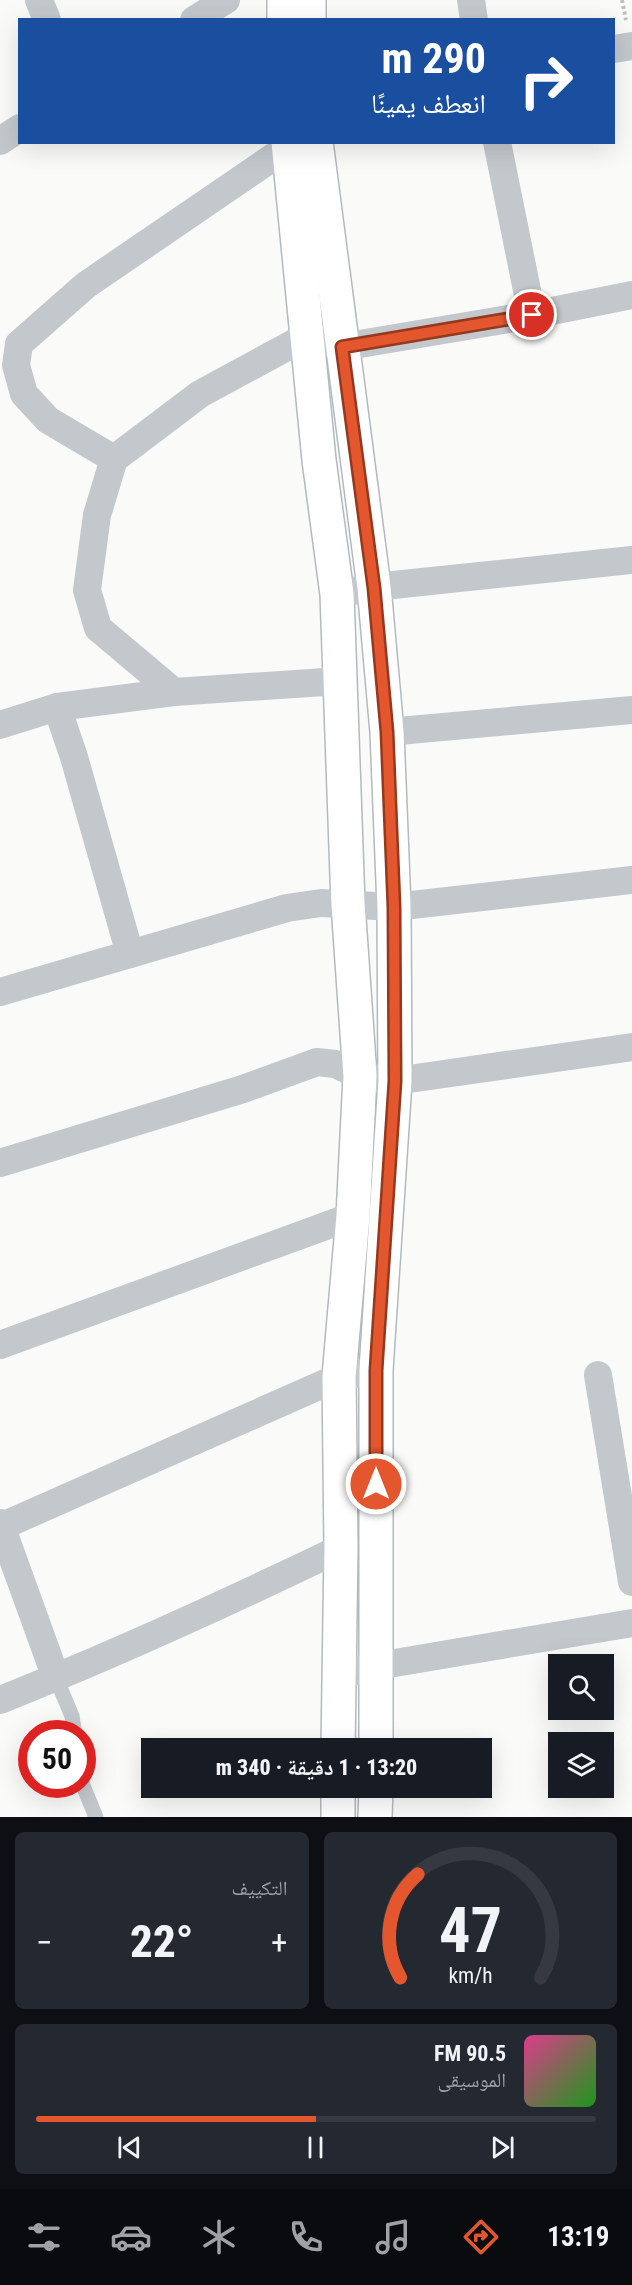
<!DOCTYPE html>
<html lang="ar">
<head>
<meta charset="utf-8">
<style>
  :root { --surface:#171b24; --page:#242831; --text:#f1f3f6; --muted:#9ea1a6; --line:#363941; --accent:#e4572e }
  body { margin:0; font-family:"Roboto Condensed","Noto Naskh Arabic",sans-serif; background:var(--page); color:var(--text); direction:rtl; height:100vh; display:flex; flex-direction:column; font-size:22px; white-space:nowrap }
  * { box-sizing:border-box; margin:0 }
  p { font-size:20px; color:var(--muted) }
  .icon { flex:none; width:33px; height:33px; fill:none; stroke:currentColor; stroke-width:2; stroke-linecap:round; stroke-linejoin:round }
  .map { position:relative; height:1817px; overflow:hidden; direction:ltr }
  .drawer { display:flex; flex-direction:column; gap:15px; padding:15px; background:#0d0f14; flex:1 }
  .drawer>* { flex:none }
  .hud { position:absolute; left:18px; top:18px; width:597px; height:126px; border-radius:0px; box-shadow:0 6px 24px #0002; direction:rtl; background:#1a4fa0; color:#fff; overflow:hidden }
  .tools { position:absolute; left:548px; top:1654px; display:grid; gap:12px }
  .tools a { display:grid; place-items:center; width:66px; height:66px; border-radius:0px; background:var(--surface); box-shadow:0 6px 24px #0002; font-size:30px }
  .speed { position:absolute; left:18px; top:1720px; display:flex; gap:12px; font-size:30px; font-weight:700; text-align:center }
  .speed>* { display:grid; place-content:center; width:78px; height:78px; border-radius:50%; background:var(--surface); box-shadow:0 6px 24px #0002; line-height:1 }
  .speed .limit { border:9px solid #d22; background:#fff; color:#111 }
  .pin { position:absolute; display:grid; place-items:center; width:51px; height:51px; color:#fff; margin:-26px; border:3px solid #fff; border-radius:50%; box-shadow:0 2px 6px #0007 }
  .me { position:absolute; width:66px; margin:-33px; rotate:0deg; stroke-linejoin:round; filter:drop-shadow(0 0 4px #0008) }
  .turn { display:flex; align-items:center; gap:21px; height:126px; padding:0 30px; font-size:27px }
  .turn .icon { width:78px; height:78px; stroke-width:2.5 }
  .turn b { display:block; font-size:42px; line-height:51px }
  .big { font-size:45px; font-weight:800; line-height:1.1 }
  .drawer .tile { flex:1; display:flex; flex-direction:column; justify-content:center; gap:9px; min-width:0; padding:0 21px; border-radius:9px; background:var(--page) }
  .drawer .dial { align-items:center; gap:0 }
  .dial svg { height:156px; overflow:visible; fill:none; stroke:var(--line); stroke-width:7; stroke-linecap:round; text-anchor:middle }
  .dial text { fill:var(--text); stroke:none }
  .song { display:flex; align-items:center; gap:18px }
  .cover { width:72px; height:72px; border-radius:9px; background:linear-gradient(135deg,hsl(330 70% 55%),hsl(120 70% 35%)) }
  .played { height:6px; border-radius:3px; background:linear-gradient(90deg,var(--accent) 50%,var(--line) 50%) }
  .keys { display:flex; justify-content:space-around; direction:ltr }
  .heat { display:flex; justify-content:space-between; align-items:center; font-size:33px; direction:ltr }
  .drawer .tiles { flex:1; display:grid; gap:15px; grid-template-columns:1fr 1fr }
  .tile:last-child { grid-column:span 2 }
  .trip { position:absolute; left:141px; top:1738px; width:351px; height:60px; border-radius:0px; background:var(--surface); box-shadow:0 6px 24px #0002; font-weight:800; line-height:60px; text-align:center; direction:rtl }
  .tab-bar { display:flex; height:96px; justify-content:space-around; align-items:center; background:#090b0e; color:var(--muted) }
  .tab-bar .icon { width:42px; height:42px }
  .tab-bar .current { color:var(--accent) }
  .tab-bar b { font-size:27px; color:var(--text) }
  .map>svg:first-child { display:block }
</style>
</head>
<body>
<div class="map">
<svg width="632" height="1817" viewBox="0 0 632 1817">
  <rect width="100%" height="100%" fill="#fafaf8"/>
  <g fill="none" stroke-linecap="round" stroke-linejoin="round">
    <g stroke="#b3babf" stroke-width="36">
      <g id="secondary">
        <polyline points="284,0 284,20"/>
        <polyline points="309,0 309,20"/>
        <polyline points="288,142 319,460 337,594 348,904 360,1076 353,1216 339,1377 341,1548 338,1749"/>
        <polyline points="316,142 374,587 387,732 394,907 395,1081 376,1370 376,1749"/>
        <polyline points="338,1788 338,1817"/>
        <polyline points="375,1817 376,1788"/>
      </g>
    </g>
    <polyline stroke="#bbbfc2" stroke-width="4" stroke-dasharray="3 3" stroke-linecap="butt" points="622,0 626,20"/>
    <g stroke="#c3c8cc" stroke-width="15">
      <polyline points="56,1678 72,1716 75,1734"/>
      <polyline points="82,1783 96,1817"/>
    </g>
    <g stroke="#c3c8cc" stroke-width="28">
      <polyline points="39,0 47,20"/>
      <polyline points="471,0 474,20"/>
      <polyline points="194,20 226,0"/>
      <polyline points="614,49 632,46"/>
      <polyline points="0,141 20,128"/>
      <polyline points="532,315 632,295"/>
      <polyline points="114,459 48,420 24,394 16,365 19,344 86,285 288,147"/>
      <polyline points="337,594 374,587 632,560"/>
      <polyline points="174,692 98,628 87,590 97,515 114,459 200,394 307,336 342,347 532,315 497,142"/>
      <polyline points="57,707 74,757 130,954"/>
      <polyline points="0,725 57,707 174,692 340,681"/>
      <polyline points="387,732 632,710"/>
      <polyline points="0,992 287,908 321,903 394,907 632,880"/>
      <polyline points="0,1163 243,1089 317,1062 335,1064 360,1076 395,1081 632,1047"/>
      <polyline points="0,1345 353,1216"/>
      <polyline points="598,1375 632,1582"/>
      <polyline points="0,1523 56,1678"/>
      <polyline points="0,1527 339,1377 376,1370"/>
      <polyline points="337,1675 377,1666 632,1623"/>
      <path d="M 0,1700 C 116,1654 229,1602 341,1548"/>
    </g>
    <use href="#secondary" stroke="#fff" stroke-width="33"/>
  </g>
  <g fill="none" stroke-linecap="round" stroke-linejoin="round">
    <g stroke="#94391e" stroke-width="15">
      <polyline id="route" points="376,1484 376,1370 395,1081 394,907 387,732 374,588 342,347 532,315"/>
    </g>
    <use href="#route" stroke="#e4572e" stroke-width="10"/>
  </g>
</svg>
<div class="tools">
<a><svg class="icon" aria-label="search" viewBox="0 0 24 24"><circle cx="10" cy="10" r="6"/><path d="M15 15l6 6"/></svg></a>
<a><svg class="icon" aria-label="layers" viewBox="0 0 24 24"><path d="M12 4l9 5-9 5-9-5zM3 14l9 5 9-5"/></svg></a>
</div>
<div class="speed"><div class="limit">50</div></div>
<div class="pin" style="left:532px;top:315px;background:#d93025"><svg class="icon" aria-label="arrive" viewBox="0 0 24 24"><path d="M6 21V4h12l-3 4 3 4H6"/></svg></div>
<svg class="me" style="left:376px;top:1484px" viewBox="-20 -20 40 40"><circle r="17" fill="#e4572e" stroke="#fff" stroke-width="3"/><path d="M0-11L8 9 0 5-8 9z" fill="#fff"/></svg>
<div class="trip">13:20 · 1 دقيقة · 340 m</div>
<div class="hud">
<div class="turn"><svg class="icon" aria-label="right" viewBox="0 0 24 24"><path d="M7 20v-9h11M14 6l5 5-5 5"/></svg><div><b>290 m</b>انعطف يمينًا</div></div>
</div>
</div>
<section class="drawer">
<div class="tiles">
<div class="tile dial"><svg viewBox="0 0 100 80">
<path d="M14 69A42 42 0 1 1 86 69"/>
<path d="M14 69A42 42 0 0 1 23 16" stroke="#e4572e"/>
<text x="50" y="56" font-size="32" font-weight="700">47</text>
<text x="50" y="72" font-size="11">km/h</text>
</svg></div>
<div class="tile"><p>التكييف</p>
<div class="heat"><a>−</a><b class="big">22°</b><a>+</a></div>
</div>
<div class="tile">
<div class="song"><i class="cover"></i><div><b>90.5 FM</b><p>الموسيقى</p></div></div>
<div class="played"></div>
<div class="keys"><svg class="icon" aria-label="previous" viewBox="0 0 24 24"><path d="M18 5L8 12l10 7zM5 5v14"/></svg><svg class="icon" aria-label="pause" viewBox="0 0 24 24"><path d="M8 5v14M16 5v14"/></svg><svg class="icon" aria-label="next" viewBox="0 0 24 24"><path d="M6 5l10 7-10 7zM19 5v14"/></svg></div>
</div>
</div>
</section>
<nav class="tab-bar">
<b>13:19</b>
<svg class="icon current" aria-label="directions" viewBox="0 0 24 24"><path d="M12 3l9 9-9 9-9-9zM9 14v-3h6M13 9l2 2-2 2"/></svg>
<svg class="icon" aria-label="music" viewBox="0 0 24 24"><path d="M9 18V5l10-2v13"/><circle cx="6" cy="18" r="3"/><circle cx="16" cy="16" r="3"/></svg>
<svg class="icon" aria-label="phone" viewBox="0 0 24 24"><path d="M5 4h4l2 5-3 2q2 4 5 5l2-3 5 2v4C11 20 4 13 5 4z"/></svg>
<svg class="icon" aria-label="climate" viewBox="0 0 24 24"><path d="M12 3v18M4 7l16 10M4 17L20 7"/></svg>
<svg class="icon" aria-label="car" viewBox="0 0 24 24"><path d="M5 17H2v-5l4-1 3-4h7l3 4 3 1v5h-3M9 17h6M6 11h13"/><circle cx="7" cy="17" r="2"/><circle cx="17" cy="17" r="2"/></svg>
<svg class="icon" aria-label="filters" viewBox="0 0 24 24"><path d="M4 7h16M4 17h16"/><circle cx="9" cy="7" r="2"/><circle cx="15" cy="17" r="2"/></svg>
</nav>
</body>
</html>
